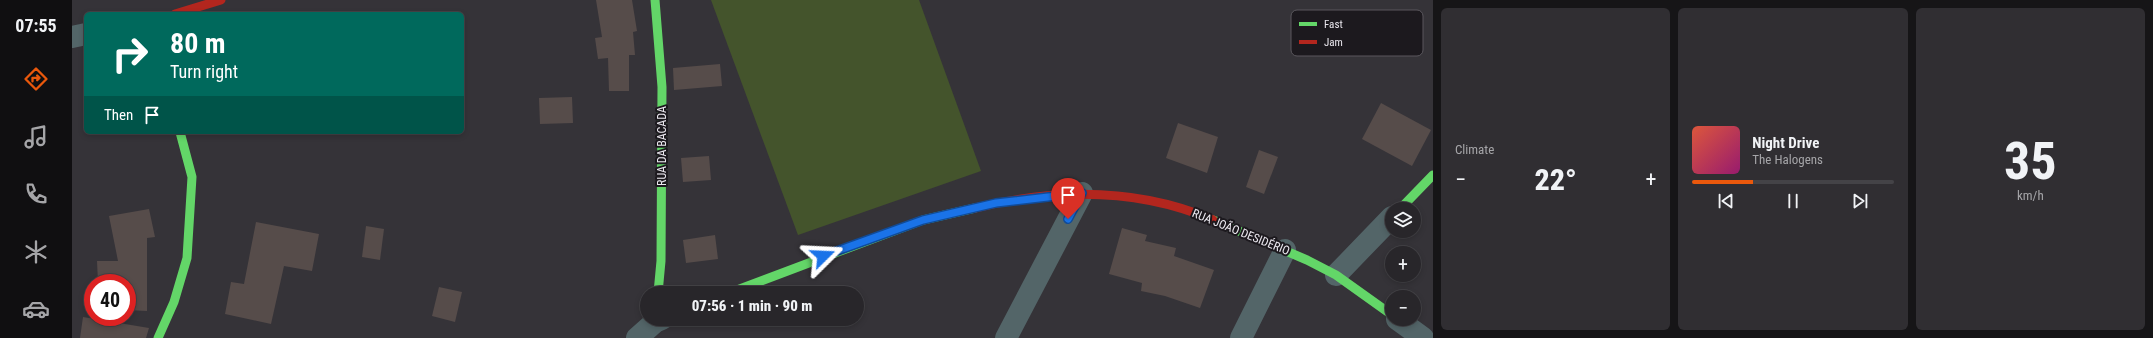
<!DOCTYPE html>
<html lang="en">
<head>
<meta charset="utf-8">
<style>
  :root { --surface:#28262a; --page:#302e32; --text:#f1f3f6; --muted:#a5a5a8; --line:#444347; --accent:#ea580c }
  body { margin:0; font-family:"Roboto Condensed",sans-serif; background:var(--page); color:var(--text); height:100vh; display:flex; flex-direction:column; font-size:15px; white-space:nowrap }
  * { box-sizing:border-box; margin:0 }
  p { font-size:13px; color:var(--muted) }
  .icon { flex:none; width:22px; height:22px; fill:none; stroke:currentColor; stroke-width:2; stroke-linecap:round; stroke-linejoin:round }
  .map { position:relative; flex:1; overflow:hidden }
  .drawer { display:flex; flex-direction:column; gap:8px; padding:8px; background:#161517; width:720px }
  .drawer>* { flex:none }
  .top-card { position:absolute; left:12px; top:12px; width:380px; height:122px; border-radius:6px; box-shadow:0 2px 6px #0003,0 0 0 1px var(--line); background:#00695c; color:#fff; overflow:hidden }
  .fabs { position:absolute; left:1313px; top:202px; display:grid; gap:8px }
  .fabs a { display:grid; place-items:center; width:36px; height:36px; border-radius:50%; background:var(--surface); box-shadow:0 2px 6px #0003,0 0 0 1px var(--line); font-size:20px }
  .speed { position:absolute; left:12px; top:274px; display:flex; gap:8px; font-size:20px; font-weight:700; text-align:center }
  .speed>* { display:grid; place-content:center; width:52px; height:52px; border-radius:50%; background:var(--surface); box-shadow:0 2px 6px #0003,0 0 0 1px var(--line); line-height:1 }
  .speed .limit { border:6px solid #d22; background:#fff; color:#111 }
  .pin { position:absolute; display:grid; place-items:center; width:34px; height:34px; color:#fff; margin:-41px -17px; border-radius:50% 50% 50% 0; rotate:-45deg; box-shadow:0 0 4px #0007 }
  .pin .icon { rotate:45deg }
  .me { position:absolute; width:44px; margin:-22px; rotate:69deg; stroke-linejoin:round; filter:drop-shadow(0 0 3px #0008) }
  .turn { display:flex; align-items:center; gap:14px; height:84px; padding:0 20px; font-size:18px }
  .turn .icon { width:52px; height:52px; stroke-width:2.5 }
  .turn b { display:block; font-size:28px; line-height:34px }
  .then { display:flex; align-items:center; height:38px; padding:0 20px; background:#0003; gap:8px; font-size:15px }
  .big { font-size:30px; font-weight:800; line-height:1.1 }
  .drawer .widget { flex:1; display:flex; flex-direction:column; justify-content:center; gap:6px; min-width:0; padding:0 14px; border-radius:6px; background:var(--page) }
  .drawer .dial { align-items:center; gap:0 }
  .dial b { font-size:52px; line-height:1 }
  .song { display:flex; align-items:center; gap:12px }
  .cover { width:48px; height:48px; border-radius:6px; background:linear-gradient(135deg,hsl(10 70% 55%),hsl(320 70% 35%)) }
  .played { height:4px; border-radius:2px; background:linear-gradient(90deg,var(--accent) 30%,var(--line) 30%) }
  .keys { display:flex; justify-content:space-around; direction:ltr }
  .heat { display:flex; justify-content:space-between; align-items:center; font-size:22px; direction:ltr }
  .drawer .tiles { flex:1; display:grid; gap:8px; grid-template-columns:repeat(3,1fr) }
  .trip { position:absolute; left:568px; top:286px; width:224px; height:40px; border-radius:20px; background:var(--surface); box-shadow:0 2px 6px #0003,0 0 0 1px var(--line); font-weight:800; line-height:40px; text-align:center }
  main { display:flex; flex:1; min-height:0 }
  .dock { display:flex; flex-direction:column; width:72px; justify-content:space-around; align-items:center; background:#100f11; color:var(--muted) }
  .dock .icon { width:28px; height:28px }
  .dock .active { color:var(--accent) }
  .dock b { font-size:18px; color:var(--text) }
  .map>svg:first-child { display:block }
</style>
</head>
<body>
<main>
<nav class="dock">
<b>07:55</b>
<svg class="icon active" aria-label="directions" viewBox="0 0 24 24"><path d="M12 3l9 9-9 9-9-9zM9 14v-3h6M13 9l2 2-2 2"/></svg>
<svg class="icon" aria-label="music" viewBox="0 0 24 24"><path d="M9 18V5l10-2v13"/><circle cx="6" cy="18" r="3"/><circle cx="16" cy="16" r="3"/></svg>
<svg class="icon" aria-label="phone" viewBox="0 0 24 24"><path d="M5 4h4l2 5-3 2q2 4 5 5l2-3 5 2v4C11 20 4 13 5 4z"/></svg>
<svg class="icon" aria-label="climate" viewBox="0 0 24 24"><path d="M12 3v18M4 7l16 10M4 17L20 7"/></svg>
<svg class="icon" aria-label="car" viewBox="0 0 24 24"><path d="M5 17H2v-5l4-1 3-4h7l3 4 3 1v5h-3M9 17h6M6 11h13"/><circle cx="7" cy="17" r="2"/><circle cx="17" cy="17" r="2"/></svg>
</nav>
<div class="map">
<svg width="1361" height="338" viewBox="0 0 1361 338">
  <rect width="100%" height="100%" fill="#353338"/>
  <polygon fill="#44542c" points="639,0 847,0 909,171 726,235"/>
  <g fill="#564c4a">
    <polygon points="524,0 560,0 565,31 561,32 563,55 557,55 557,91 537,91 536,58 526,59 523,38 530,37"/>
    <polygon points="648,64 650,86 602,90 601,68"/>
    <polygon points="500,97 501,123 468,124 467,98"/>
    <polygon points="1309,103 1359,130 1340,166 1290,139"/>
    <polygon points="1106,123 1146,137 1135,173 1094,158"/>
    <polygon points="1187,150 1206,157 1192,194 1174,187"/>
    <polygon points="637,156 639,180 611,182 609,158"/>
    <polygon points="77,209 83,237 75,238 75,311 55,310 55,283 26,283 25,261 46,261 37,216"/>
    <polygon points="184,222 247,234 240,271 212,266 199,324 153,314 159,282 172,284"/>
    <polygon points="294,226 312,229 308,260 290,257"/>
    <polygon points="1050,228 1075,235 1073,241 1104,248 1102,256 1142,270 1128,308 1093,296 1069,291 1070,283 1037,274"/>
    <polygon points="643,235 646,259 614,263 611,240"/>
    <polygon points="367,287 390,292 383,322 360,316"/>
    <polygon points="11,317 77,328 74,338 8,338"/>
  </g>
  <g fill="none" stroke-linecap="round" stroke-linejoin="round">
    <g stroke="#536568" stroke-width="22">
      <polyline points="0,37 14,34"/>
      <polyline points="1264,275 1320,217"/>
      <polyline points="1325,319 1351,338"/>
      <polyline points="565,338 583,322 590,319"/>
      <polyline points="934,338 1010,193"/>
      <polyline points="1169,338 1213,250"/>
    </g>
    <g stroke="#63d668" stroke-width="9">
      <polyline points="583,0 590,87 589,261 586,293"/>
      <polyline points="1328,209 1361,175"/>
      <polyline points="1141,220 1235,260 1264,275 1320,315"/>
      <polyline points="657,293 851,220 903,208"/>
      <polyline points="86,338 102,302 115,258 120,177 108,132"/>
    </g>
    <g stroke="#b3261e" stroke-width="9">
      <polyline points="103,14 149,0"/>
      <path d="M 903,208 C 982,189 1064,187 1141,220"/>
    </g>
  </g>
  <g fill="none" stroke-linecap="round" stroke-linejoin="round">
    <g stroke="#114b97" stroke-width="10">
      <polyline id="route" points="751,256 851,220 924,203 1010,193 996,219"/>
    </g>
    <use href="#route" stroke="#1a73e8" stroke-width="7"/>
  </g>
  <g text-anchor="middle" stroke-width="4" stroke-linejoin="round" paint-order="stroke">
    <g font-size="12" fill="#ebe8ef" stroke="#1c191e">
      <text transform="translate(590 146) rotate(-90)" y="4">RUA DA BACADA</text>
      <text transform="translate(1169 232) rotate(22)" y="4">RUA JOÃO DESIDÉRIO</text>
    </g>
  </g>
  <rect x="1219" y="10" width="132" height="46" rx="6" fill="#1c191e" stroke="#5a575d" stroke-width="1"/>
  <rect x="1227" y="22" width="18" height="4" fill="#63d668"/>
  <rect x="1227" y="40" width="18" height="4" fill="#b3261e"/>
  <g font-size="11" fill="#ebe8ef">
    <text x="1252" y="28">Fast</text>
    <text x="1252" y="46">Jam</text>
  </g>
</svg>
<div class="fabs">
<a><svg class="icon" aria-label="layers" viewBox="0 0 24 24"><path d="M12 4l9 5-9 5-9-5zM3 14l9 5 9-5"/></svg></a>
<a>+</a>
<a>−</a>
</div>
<div class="speed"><div class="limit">40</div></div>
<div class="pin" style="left:996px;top:219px;background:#d93025"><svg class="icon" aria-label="arrive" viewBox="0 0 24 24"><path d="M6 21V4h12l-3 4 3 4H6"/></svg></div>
<svg class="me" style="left:751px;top:256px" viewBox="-20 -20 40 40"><path d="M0-17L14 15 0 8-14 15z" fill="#1a73e8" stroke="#fff" stroke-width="4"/></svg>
<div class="trip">07:56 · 1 min · 90 m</div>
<div class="top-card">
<div class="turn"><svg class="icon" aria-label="right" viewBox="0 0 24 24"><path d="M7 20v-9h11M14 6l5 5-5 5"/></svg><div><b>80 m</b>Turn right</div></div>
<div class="then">Then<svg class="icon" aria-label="arrive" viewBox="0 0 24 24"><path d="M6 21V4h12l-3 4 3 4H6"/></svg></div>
</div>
</div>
<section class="drawer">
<div class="tiles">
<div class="widget"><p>Climate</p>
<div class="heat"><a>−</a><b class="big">22°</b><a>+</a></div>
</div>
<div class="widget">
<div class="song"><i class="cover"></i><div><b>Night Drive</b><p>The Halogens</p></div></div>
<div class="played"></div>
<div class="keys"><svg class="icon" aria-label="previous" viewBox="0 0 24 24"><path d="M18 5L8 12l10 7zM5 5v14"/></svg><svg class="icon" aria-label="pause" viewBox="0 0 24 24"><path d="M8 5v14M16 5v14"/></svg><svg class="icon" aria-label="next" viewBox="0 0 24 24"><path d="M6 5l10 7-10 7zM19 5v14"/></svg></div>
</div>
<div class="widget dial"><b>35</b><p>km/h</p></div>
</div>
</section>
</main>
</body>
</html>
